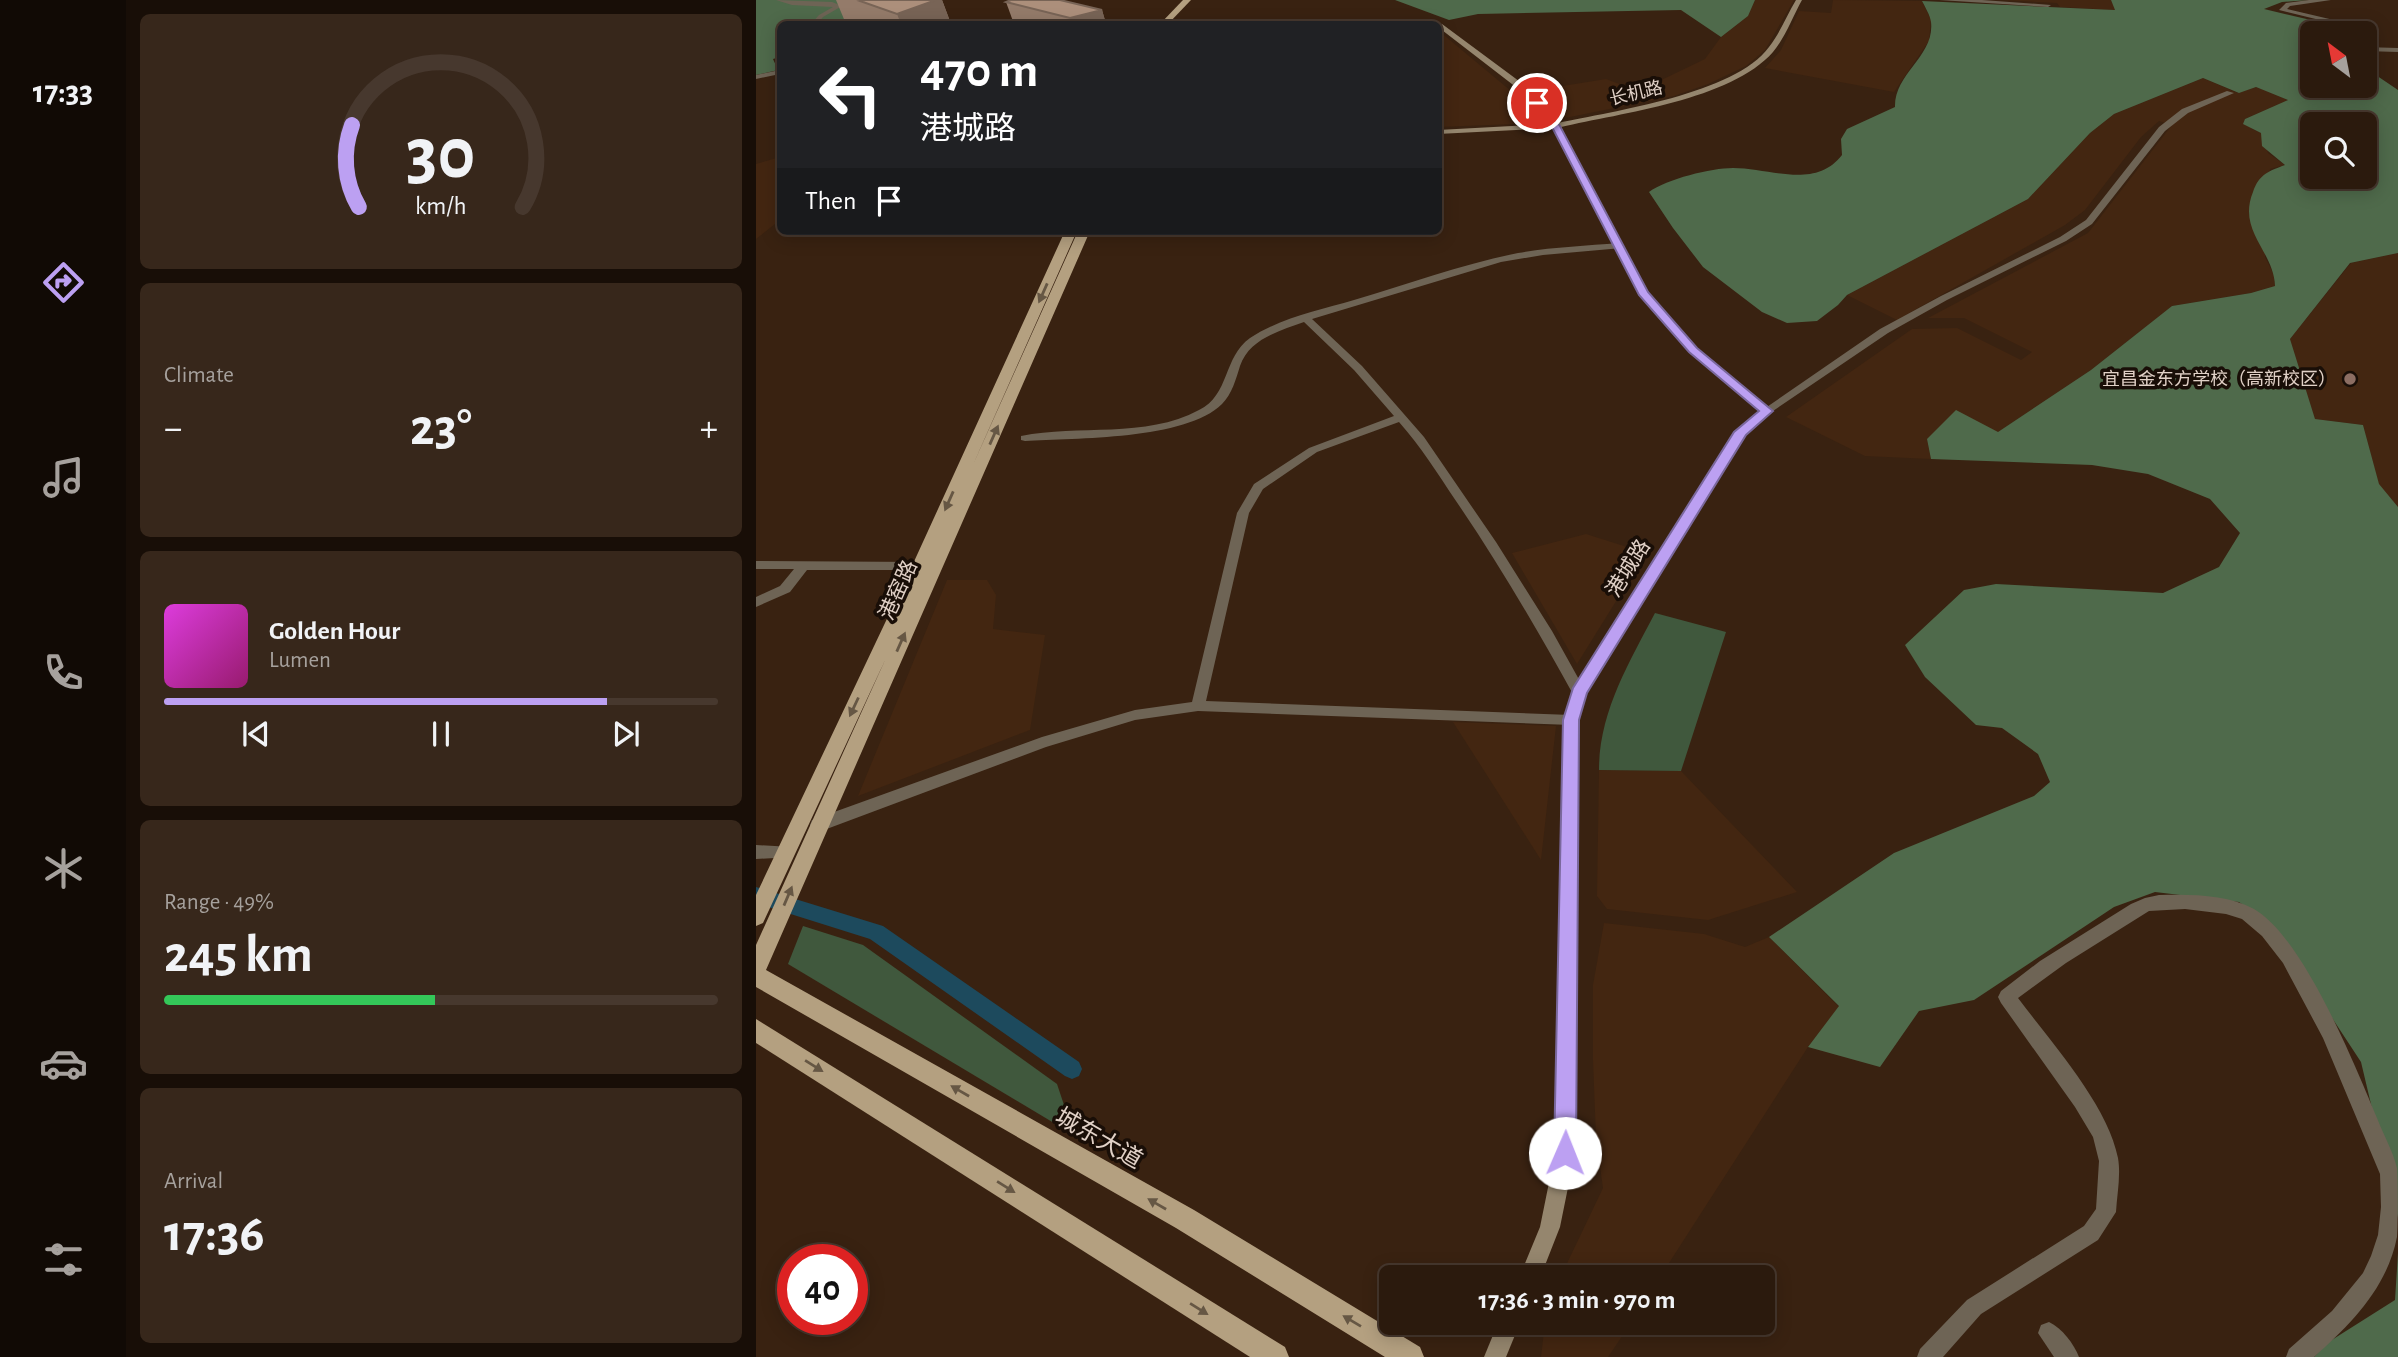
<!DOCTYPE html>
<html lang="en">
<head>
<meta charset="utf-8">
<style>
  :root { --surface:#2b1a0d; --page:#37271b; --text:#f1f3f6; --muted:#a6a19d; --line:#47382e; --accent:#bca0f2 }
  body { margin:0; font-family:"Alegreya Sans","Noto Sans SC",sans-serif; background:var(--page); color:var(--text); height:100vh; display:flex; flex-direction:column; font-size:26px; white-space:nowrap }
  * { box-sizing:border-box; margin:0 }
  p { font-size:23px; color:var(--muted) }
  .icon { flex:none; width:38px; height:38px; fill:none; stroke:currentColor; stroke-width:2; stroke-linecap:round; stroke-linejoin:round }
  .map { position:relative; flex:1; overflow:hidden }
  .sheet { display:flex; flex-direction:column; gap:14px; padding:14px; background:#180e07; width:630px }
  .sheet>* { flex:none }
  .banner { position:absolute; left:21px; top:21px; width:665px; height:214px; border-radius:10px; box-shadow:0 4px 18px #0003,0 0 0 2px var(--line); background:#202124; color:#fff; overflow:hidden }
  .needle { width:46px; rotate:328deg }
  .fabs { position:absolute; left:1544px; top:21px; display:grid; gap:14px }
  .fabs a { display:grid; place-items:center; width:77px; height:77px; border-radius:10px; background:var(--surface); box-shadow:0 4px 18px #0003,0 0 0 2px var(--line); font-size:35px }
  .speed { position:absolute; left:21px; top:1244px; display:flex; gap:14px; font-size:35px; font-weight:700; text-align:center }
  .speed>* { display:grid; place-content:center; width:91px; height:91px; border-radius:50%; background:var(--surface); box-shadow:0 4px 18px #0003,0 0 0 2px var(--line); line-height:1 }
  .speed .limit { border:10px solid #d22; background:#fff; color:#111 }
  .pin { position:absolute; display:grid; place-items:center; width:60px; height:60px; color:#fff; margin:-30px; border:4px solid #fff; border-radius:50%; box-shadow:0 2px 7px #0007 }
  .me { position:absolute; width:77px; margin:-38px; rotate:1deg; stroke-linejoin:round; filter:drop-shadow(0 0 5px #0008) }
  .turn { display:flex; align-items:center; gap:24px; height:147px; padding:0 28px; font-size:32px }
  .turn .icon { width:91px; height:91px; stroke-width:2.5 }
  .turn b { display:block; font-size:49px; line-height:60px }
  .then { display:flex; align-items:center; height:66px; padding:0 28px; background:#0003; gap:14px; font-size:26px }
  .big { font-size:52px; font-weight:700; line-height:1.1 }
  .sheet .widget { flex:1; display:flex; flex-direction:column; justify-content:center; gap:10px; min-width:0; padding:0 24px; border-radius:10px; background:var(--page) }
  .sheet .dial { align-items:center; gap:0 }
  .dial svg { height:182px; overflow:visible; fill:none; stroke:var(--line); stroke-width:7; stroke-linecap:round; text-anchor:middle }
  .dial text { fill:var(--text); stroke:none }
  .song { display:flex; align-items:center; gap:21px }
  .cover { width:84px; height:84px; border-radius:10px; background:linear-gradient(135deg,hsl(300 70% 55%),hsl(320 70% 35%)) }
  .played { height:7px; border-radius:4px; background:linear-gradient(90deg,var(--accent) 80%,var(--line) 80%) }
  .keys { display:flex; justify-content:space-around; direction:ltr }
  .heat { display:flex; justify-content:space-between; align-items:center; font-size:38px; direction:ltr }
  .charge { height:10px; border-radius:5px; background:linear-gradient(90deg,#34c759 49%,var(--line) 0) }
  .trip { position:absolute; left:623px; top:1265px; width:396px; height:70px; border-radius:10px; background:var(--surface); box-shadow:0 4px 18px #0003,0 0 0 2px var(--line); font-weight:700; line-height:70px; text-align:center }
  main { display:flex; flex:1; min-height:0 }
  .tab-bar { display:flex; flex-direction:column; width:126px; justify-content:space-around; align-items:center; background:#110a05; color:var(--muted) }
  .tab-bar .icon { width:49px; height:49px }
  .tab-bar .selected { color:var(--accent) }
  .tab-bar b { font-size:32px; color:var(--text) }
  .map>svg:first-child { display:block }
</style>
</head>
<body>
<main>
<nav class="tab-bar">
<b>17:33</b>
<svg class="icon selected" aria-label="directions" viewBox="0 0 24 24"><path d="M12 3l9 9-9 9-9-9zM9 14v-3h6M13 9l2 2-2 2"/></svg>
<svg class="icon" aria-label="music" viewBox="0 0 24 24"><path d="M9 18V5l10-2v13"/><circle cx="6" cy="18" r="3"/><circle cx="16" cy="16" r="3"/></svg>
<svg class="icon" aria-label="phone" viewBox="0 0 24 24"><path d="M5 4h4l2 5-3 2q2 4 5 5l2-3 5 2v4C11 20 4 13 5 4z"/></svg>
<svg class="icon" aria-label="climate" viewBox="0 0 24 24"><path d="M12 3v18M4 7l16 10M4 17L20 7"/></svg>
<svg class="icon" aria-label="car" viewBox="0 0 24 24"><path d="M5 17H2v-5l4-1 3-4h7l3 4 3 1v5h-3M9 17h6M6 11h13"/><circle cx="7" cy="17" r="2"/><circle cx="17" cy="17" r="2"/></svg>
<svg class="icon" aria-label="filters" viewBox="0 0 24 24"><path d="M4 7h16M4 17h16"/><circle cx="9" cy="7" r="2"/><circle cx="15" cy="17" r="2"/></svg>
</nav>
<section class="sheet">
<div class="widget dial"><svg viewBox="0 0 100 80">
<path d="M14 69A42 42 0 1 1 86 69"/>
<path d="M14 69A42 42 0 0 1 11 33" stroke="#bca0f2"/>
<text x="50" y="56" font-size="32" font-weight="700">30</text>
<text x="50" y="72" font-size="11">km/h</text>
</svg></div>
<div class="widget"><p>Climate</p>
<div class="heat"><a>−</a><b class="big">23°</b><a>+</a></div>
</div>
<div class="widget">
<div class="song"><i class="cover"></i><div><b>Golden Hour</b><p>Lumen</p></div></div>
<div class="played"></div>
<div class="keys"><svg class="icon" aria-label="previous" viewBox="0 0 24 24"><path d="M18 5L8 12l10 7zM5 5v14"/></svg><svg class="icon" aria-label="pause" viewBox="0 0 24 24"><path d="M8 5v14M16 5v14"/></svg><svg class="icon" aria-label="next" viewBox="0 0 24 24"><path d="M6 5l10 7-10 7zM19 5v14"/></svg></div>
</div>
<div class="widget"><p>Range · 49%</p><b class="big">245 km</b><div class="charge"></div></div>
<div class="widget"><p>Arrival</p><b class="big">17:36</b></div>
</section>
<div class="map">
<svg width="1642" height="1357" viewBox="0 0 1642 1357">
  <rect width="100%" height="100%" fill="#392211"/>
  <g fill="#432611">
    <polygon points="999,0 1038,0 1009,50 990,66 952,84 918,96 809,118 782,90 850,79 866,85 895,85 949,59 965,37 992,16"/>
    <polygon points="1077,0 1166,1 1175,20 1173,41 1138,92 1009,68 1025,50 1043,11 1075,13"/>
    <polygon points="1245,0 1355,0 1360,10 1304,7 1301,3"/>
    <polygon points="683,31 773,106 783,123 683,127"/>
    <polygon points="1447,78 1482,93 1500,87 1532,100 1489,119 1496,129 1505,133 1512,153 1529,165 1514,169 1509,257 1518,275 1519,286 1495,293 1416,306 1335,370 1242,432 1171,439 1175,459 1109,456 1030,417 1156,329 1201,328 1265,360 1276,352 1208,318 1172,318 1332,233 1416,125 1403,121 1385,137 1329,210 1309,225 1141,320 1091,295 1272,199 1334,133 1358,114"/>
    <polygon points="24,157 24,220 0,239 0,164"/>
    <polygon points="1642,253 1642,507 1623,485 1607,425 1559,419 1534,339 1595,263"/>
    <polygon points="830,534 890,553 821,664 756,553"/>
    <polygon points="191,580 231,580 240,595 237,629 289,635 274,730 102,796"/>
    <polygon points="697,722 800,726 785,860"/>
    <polygon points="843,770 925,771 1041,892 952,920 851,909 841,896"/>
    <polygon points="848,923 948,934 989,947 1013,937 1083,1007 1052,1047 904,1277 804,1278 847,1188 840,1138 837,1060 837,985"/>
    <polygon points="789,1323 875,1323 852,1357 785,1357"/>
  </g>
  <g fill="#40583d">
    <path d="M 899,613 L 970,632 L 925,771 L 843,770 C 843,712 873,663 899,613 Z"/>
    <polygon points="47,926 107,945 301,1084 318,1135 32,964"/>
  </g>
  <g fill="#4f6a4b" fill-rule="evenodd">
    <polygon points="0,0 106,0 91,24 24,24 24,57 17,59 22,70 0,75"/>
    <polygon points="639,0 999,0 992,16 965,37 925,10 722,14 693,20"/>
    <path d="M 1355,0 L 1553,0 L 1526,2 L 1508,9 L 1572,24 L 1577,33 L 1556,33 L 1556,86 L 1608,86 L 1608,67 L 1642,90 L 1642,253 L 1594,263 L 1534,339 L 1559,419 L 1607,425 L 1623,484 L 1642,507 L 1642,1218 L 1605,1062 L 1515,925 L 1483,902 L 1399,892 L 1358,907 L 1218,1000 L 1163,1011 L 1124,1067 L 1052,1047 L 1083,1006 L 1013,937 L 1138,853 L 1278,796 L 1294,782 L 1282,754 L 1246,728 L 1220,725 L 1169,677 L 1149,645 L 1208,590 L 1240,584 L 1407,593 L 1463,567 L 1484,533 L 1454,499 L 1392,474 L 1336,465 L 1175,459 L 1171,439 L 1200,410 L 1242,432 L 1335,370 L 1416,306 L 1495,293 L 1519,286 C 1518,251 1481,231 1497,192 C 1503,174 1513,171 1529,165 L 1506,146 L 1505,133 L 1487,124 L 1489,119 L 1532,100 L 1500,87 L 1483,93 L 1447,78 L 1358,114 L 1334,133 L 1272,199 L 1091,295 L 1082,305 L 1061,321 L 1031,323 L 1006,312 L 947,267 L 917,228 L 893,192 C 911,179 955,168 977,168 C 1014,168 1059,190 1086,155 L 1085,139 L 1091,129 L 1139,107 C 1138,73 1179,56 1175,22 C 1174,15 1169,7 1166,1 L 1359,10 ZM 1556,124 L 1608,124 L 1608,177 L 1556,177 Z"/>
    <polygon points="1642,1253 1642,1357 1558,1357 1571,1343 1639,1300"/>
  </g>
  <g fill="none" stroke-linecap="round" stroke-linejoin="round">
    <polygon fill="#1d4a5d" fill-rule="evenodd" points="0,887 127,926 323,1062 326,1069 323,1076 316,1079 309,1076 114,939 0,903"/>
    <g fill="#6e6455" fill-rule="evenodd">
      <polygon points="20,0 76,2 86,6 67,17 61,24 55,24 63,15 77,7 36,5"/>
      <polygon points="1183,0 1226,0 1295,5 1292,7"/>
      <polygon points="1553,0 1575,0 1534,6 1531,9 1582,21 1580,27 1585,33 1579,33 1574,27 1576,23 1523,10 1530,3"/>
      <polygon points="1608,47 1642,48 1642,52 1608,51"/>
      <polygon points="24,70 24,74 0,79 0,75"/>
      <polygon points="1471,91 1478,93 1432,113 1409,131 1336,224 1310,241 1191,300 1132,333 1014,413 1010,414 1005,411 1124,329 1185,296 1304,237 1330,220 1403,127 1426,109"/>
      <path d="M 863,243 L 868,246 L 866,248 L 787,255 L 745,262 L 556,319 L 606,366 L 668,437 L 740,542 L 796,631 L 830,692 L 828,696 L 818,696 C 781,629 743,564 700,501 C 682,474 665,447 643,422 L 561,452 L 507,489 L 493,513 L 450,701 L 815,715 L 820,716 L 822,720 L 820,724 L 815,725 L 442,711 L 379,720 L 290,747 L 68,830 L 62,831 L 56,830 L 54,825 L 56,820 L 286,737 L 379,710 L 436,702 L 481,513 L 498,484 L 553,448 L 638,416 L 598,370 L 548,322 C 523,331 493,339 484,366 C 480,379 476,394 466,404 C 430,440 319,438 269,441 L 265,440 L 265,436 C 323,424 389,439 443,410 C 474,395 467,357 494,338 C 524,318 564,310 598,300 C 653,284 707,264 762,253 C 795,247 829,246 863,243 Z"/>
      <polygon points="0,561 164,562 170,566 164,570 51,570 34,592 0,607 0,597 24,586 38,569 0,569"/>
      <polygon points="0,845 36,847 38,852 36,857 0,859"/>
      <path d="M 1403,895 C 1433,894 1471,894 1498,909 C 1547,937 1599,1065 1621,1118 C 1627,1134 1637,1151 1641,1168 C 1642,1179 1642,1225 1641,1237 C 1631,1288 1595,1324 1558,1357 L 1530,1357 L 1533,1349 L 1576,1311 L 1607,1273 L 1615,1256 L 1622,1235 L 1625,1207 L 1624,1174 L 1567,1038 L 1527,963 L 1506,936 L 1486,919 L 1470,914 L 1429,909 L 1393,911 L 1310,963 L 1262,998 C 1295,1042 1352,1105 1362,1158 C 1365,1175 1361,1195 1360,1212 L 1342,1240 L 1225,1314 L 1187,1357 L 1161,1357 L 1164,1349 L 1211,1300 L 1328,1226 L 1340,1209 L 1343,1161 L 1337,1137 L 1319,1107 L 1245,1003 L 1242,997 L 1245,991 L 1284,961 L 1375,904 L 1389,898 Z"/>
      <path d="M 1293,1322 C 1306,1328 1318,1344 1323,1357 L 1298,1357 L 1282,1333 L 1285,1325 Z"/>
    </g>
    <g fill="#95866e" fill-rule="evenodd">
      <path d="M 1040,0 L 1046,0 C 1037,16 1029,38 1017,52 C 975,100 865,113 805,127 L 891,292 L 941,348 L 1015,411 L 989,434 L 830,693 L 822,720 L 819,1153 L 804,1227 L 784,1278 L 763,1278 L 784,1227 L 799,1153 L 808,720 L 818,688 L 979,432 L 1003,411 L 933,352 L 884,295 L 797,128 L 682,134 L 682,130 L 794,124 L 765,91 L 682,27 L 682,24 L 557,24 L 560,22 L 653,20 L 686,24 L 771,87 L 802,123 C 857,111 979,94 1013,47 C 1024,33 1031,15 1040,0 Z"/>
      <polygon points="332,17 360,22 363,24 330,20"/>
      <polygon points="742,1323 764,1323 750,1357 728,1357"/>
    </g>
    <g fill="#b4a080" fill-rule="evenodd">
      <polygon points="427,0 435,0 412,24 404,24"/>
      <polygon points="309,231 321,231 216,467 322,231 334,231 10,970 438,1210 664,1347 668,1357 629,1357 420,1228 0,987 0,945 130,658 7,923 0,926 0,895 156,566"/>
      <polygon points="0,1019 529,1347 533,1357 494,1357 0,1043"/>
    </g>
  </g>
  <g fill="#947b6a">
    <polygon points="80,0 186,0 195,24 90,24"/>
    <polygon points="250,2 346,10 350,24 258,24"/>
  </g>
  <g fill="#786456">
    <polygon points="180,0 186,0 195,24 145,24 141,14"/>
    <polygon points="346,10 350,24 316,24 314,18"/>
  </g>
  <g fill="#ac8f7b" stroke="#786456" stroke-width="2">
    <polygon points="108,0 180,0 141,14 104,1 109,0"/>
    <polygon points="255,0 304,0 346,10 314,18 250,2"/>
  </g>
  <defs><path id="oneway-solid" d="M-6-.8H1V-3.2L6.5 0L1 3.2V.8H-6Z" transform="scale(1.75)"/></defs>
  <g fill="#665744">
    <use href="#oneway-solid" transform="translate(287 293) rotate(114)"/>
    <use href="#oneway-solid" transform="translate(238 435) rotate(-66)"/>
    <use href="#oneway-solid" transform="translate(193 501) rotate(114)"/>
    <use href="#oneway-solid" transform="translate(145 642) rotate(-66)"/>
    <use href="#oneway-solid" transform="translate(98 707) rotate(115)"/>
    <use href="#oneway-solid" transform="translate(32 896) rotate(-67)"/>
    <use href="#oneway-solid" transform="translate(58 1066) rotate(32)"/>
    <use href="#oneway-solid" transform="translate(204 1091) rotate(-150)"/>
    <use href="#oneway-solid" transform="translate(250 1187) rotate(32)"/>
    <use href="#oneway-solid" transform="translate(401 1204) rotate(-150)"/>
    <use href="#oneway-solid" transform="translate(443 1309) rotate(32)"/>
    <use href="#oneway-solid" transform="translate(596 1321) rotate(-149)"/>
  </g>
  <polygon fill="#bca0f2" stroke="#7a689d" stroke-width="2" points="778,101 784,101 804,126 892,292 941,348 1017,411 990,435 831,693 823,720 820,1153 817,1161 809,1164 802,1161 798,1153 807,720 817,688 978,432 1003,411 933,352 883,295 796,127"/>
  <circle fill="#8d6e63" stroke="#190e07" stroke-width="2.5" cx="1594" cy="379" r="7"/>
  <g text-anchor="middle" stroke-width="7" stroke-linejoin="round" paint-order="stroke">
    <g font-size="18" fill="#e1d1c7" stroke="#190e07">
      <text transform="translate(880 93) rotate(-13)" y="6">长机路</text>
    </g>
    <g font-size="18" fill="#e1d1c7" stroke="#190e07" text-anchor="end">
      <text x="1580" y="385">宜昌金东方学校（高新校区）</text>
    </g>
    <g font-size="21" fill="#e1d1c7" stroke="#190e07">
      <text transform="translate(872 568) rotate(-58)" y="7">港城路</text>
      <text transform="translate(142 590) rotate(-66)" y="7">港窑路</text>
    </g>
    <g font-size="24" fill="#e1d1c7" stroke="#190e07">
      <text transform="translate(343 1138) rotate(30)" y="8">城东大道</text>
    </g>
  </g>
</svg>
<div class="fabs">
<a><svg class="needle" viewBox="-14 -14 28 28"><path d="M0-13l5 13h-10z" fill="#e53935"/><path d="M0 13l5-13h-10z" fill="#a6a19d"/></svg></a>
<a><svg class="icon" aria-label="search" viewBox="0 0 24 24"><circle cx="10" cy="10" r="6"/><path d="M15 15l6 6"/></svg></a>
</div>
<div class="speed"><div class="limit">40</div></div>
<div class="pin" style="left:781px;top:103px;background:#d93025"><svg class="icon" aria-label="arrive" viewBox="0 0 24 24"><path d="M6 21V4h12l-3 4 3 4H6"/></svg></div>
<svg class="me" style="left:809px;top:1153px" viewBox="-20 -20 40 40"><circle r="19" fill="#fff"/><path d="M0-13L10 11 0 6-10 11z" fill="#bca0f2"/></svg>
<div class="trip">17:36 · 3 min · 970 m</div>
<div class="banner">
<div class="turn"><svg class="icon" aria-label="left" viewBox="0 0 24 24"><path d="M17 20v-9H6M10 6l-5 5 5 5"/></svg><div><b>470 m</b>港城路</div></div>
<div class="then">Then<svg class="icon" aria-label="arrive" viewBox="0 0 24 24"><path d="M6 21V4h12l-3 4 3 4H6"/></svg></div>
</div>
</div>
</main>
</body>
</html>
